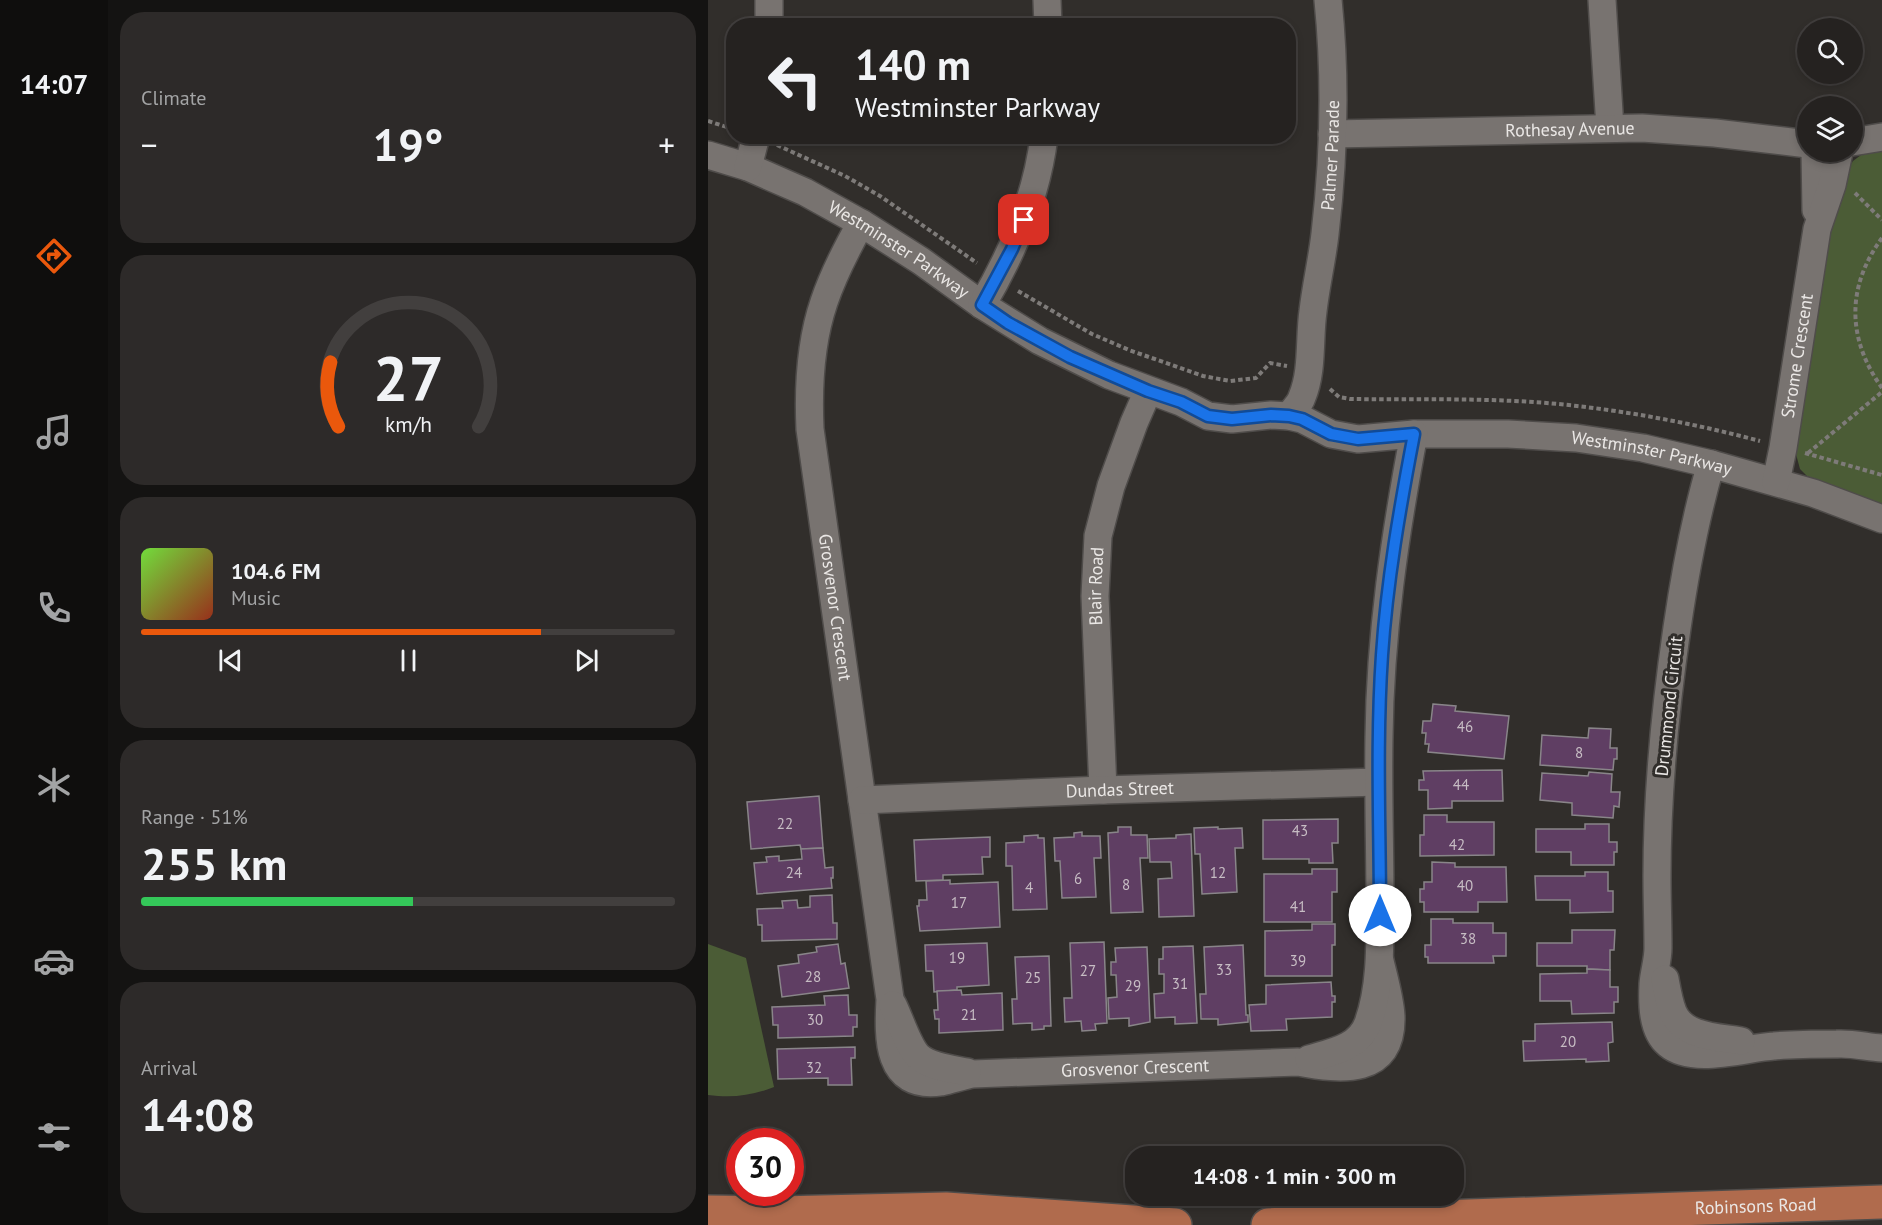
<!DOCTYPE html>
<html lang="en">
<head>
<meta charset="utf-8">
<style>
  :root { --surface:#252220; --page:#2d2a29; --text:#f1f3f6; --muted:#a3a4a5; --line:#423f3e; --accent:#ea580c }
  body { margin:0; font-family:"PT Sans",sans-serif; background:var(--page); color:var(--text); height:100vh; display:flex; flex-direction:column; font-size:22px; white-space:nowrap }
  * { box-sizing:border-box; margin:0 }
  p { font-size:20px; color:var(--muted) }
  .icon { flex:none; width:33px; height:33px; fill:none; stroke:currentColor; stroke-width:2; stroke-linecap:round; stroke-linejoin:round }
  .map { position:relative; flex:1; overflow:hidden }
  .side { display:flex; flex-direction:column; gap:12px; padding:12px; background:#141312; width:600px }
  .side>* { flex:none }
  .top-card { position:absolute; left:18px; top:18px; width:570px; height:126px; border-radius:24px; box-shadow:0 3px 9px #0003,0 0 0 2px var(--line); background:#252220; color:var(--text); overflow:hidden }
  .tools { position:absolute; left:1089px; top:18px; display:grid; gap:12px }
  .tools a { display:grid; place-items:center; width:66px; height:66px; border-radius:50%; background:var(--surface); box-shadow:0 3px 9px #0003,0 0 0 2px var(--line); font-size:30px }
  .speed { position:absolute; left:18px; top:1128px; display:flex; gap:12px; font-size:30px; font-weight:700; text-align:center }
  .speed>* { display:grid; place-content:center; width:78px; height:78px; border-radius:50%; background:var(--surface); box-shadow:0 3px 9px #0003,0 0 0 2px var(--line); line-height:1 }
  .speed .limit { border:9px solid #d22; background:#fff; color:#111 }
  .pin { position:absolute; display:grid; place-items:center; width:51px; height:51px; color:#fff; margin:-26px; border-radius:12px; box-shadow:0 3px 9px #0006 }
  .me { position:absolute; width:66px; margin:-33px; rotate:0deg; stroke-linejoin:round; filter:drop-shadow(0 0 4px #0008) }
  .turn { display:flex; align-items:center; gap:21px; height:126px; padding:0 30px; font-size:27px }
  .turn .icon { width:78px; height:78px; stroke-width:2.5 }
  .turn b { display:block; font-size:42px; line-height:51px }
  .big { font-size:45px; font-weight:800; line-height:1.1 }
  .side .widget { flex:1; display:flex; flex-direction:column; justify-content:center; gap:9px; min-width:0; padding:0 21px; border-radius:24px; background:var(--page) }
  .side .dial { align-items:center; gap:0 }
  .dial svg { height:156px; overflow:visible; fill:none; stroke:var(--line); stroke-width:7; stroke-linecap:round; text-anchor:middle }
  .dial text { fill:var(--text); stroke:none }
  .song { display:flex; align-items:center; gap:18px }
  .cover { width:72px; height:72px; border-radius:9px; background:linear-gradient(135deg,hsl(100 70% 55%),hsl(10 70% 35%)) }
  .played { height:6px; border-radius:3px; background:linear-gradient(90deg,var(--accent) 75%,var(--line) 75%) }
  .keys { display:flex; justify-content:space-around; direction:ltr }
  .heat { display:flex; justify-content:space-between; align-items:center; font-size:33px; direction:ltr }
  .charge { height:9px; border-radius:4px; background:linear-gradient(90deg,#34c759 51%,var(--line) 0) }
  .trip { position:absolute; left:417px; top:1146px; width:339px; height:60px; border-radius:24px; background:var(--surface); box-shadow:0 3px 9px #0003,0 0 0 2px var(--line); font-weight:800; line-height:60px; text-align:center }
  main { display:flex; flex:1; min-height:0 }
  .tabs { display:flex; flex-direction:column; width:108px; justify-content:space-around; align-items:center; background:#0f0e0d; color:var(--muted) }
  .tabs .icon { width:42px; height:42px }
  .tabs .current { color:var(--accent) }
  .tabs b { font-size:27px; color:var(--text) }
  .map>svg:first-child { display:block }
</style>
</head>
<body>
<main>
<nav class="tabs">
<b>14:07</b>
<svg class="icon current" aria-label="directions" viewBox="0 0 24 24"><path d="M12 3l9 9-9 9-9-9zM9 14v-3h6M13 9l2 2-2 2"/></svg>
<svg class="icon" aria-label="music" viewBox="0 0 24 24"><path d="M9 18V5l10-2v13"/><circle cx="6" cy="18" r="3"/><circle cx="16" cy="16" r="3"/></svg>
<svg class="icon" aria-label="phone" viewBox="0 0 24 24"><path d="M5 4h4l2 5-3 2q2 4 5 5l2-3 5 2v4C11 20 4 13 5 4z"/></svg>
<svg class="icon" aria-label="climate" viewBox="0 0 24 24"><path d="M12 3v18M4 7l16 10M4 17L20 7"/></svg>
<svg class="icon" aria-label="car" viewBox="0 0 24 24"><path d="M5 17H2v-5l4-1 3-4h7l3 4 3 1v5h-3M9 17h6M6 11h13"/><circle cx="7" cy="17" r="2"/><circle cx="17" cy="17" r="2"/></svg>
<svg class="icon" aria-label="filters" viewBox="0 0 24 24"><path d="M4 7h16M4 17h16"/><circle cx="9" cy="7" r="2"/><circle cx="15" cy="17" r="2"/></svg>
</nav>
<section class="side">
<div class="widget"><p>Climate</p>
<div class="heat"><a>−</a><b class="big">19°</b><a>+</a></div>
</div>
<div class="widget dial"><svg viewBox="0 0 100 80">
<path d="M14 69A42 42 0 1 1 86 69"/>
<path d="M14 69A42 42 0 0 1 10 36" stroke="#ea580c"/>
<text x="50" y="56" font-size="32" font-weight="700">27</text>
<text x="50" y="72" font-size="11">km/h</text>
</svg></div>
<div class="widget">
<div class="song"><i class="cover"></i><div><b>104.6 FM</b><p>Music</p></div></div>
<div class="played"></div>
<div class="keys"><svg class="icon" aria-label="previous" viewBox="0 0 24 24"><path d="M18 5L8 12l10 7zM5 5v14"/></svg><svg class="icon" aria-label="pause" viewBox="0 0 24 24"><path d="M8 5v14M16 5v14"/></svg><svg class="icon" aria-label="next" viewBox="0 0 24 24"><path d="M6 5l10 7-10 7zM19 5v14"/></svg></div>
</div>
<div class="widget"><p>Range · 51%</p><b class="big">255 km</b><div class="charge"></div></div>
<div class="widget"><p>Arrival</p><b class="big">14:08</b></div>
</section>
<div class="map">
<svg width="1174" height="1225" viewBox="0 0 1174 1225">
  <rect width="100%" height="100%" fill="#312e2b"/>
  <g fill="#4b5c36">
    <polygon points="1174,148 1174,505 1099,476 1092,469 1088,454 1122,225 1139,171 1145,161 1153,155"/>
    <path d="M 0,944 L 38,958 L 66,1087 C 43,1096 24,1098 0,1095 Z"/>
  </g>
  <g fill="#5f3e63" stroke="#898589" stroke-width="1.5">
    <polygon points="725,704 748,706 747,711 801,716 796,759 720,752 721,744 717,744 718,733 714,733 715,721 723,721"/>
    <polygon points="881,728 903,729 902,748 909,748 909,759 906,759 905,770 832,765 834,735 880,738"/>
    <polygon points="794,770 795,801 744,801 744,808 720,809 720,790 711,790 711,780 716,780 715,771"/>
    <polygon points="881,772 904,774 903,792 912,792 911,807 906,806 905,818 864,815 864,803 832,800 834,773 880,776"/>
    <polygon points="111,796 115,848 93,849 92,845 43,849 39,802"/>
    <polygon points="716,815 739,815 739,822 786,822 786,855 712,856 712,835 716,835"/>
    <polygon points="630,819 630,843 624,843 625,863 601,863 601,859 555,859 555,820"/>
    <polygon points="877,824 901,824 901,842 909,842 909,852 906,852 906,865 863,865 863,852 828,852 828,829 877,829"/>
    <polygon points="410,827 423,827 423,835 439,835 440,858 432,858 435,912 403,913 400,833 410,832"/>
    <polygon points="510,827 510,829 534,828 535,848 527,848 529,892 494,894 492,854 487,854 486,828"/>
    <polygon points="374,832 374,836 392,836 393,858 386,858 388,897 354,898 352,861 347,861 346,838 366,837 366,833"/>
    <polygon points="483,834 486,916 451,917 450,879 464,878 463,862 442,862 441,839 468,838 468,835"/>
    <polygon points="330,835 330,838 336,838 339,909 305,910 304,866 298,866 298,843 316,842 316,836"/>
    <polygon points="282,837 282,857 274,857 275,874 235,875 235,880 208,881 206,840"/>
    <polygon points="115,848 117,868 125,867 125,878 123,878 124,888 49,894 46,863 59,862 58,857 71,856 71,861 94,859 93,849"/>
    <polygon points="724,862 747,863 747,867 798,867 799,902 770,902 770,912 716,912 716,902 712,902 712,889 716,889 716,882 724,882"/>
    <polygon points="604,869 629,869 629,892 624,892 624,922 556,922 556,874 604,874"/>
    <polygon points="877,872 900,872 900,891 905,891 905,912 862,913 862,900 828,900 827,876 877,876"/>
    <polygon points="242,880 242,884 290,882 292,927 212,931 209,906 211,906 211,900 219,900 218,881"/>
    <polygon points="124,895 125,923 129,923 129,939 54,941 54,925 50,925 49,909 75,908 74,901 89,900 90,908 102,907 102,896"/>
    <polygon points="723,919 745,919 745,923 785,923 785,933 798,933 798,956 785,956 786,963 720,963 720,957 717,957 717,945 723,945"/>
    <polygon points="604,924 627,924 627,945 624,945 624,976 557,976 557,931 604,930"/>
    <polygon points="864,930 907,930 906,950 902,950 902,970 879,969 879,966 829,966 829,943 864,943"/>
    <polygon points="396,942 399,1023 387,1024 388,1030 374,1031 373,1021 357,1022 356,998 364,998 362,943"/>
    <polygon points="279,943 281,985 249,987 249,990 226,992 225,971 218,971 217,945"/>
    <polygon points="130,944 133,964 137,963 141,988 74,997 70,966 91,963 90,955 109,952 108,947"/>
    <polygon points="535,945 538,1015 540,1015 540,1022 510,1025 510,1019 493,1019 492,994 498,994 496,947"/>
    <polygon points="485,946 489,1023 467,1024 467,1017 447,1018 446,994 456,993 456,974 451,974 451,959 455,959 455,947"/>
    <polygon points="439,947 442,1022 421,1026 421,1018 401,1019 400,998 409,997 408,975 403,975 403,962 408,962 407,948"/>
    <polygon points="341,956 343,1026 336,1026 336,1029 324,1030 324,1023 305,1024 304,999 309,999 307,957"/>
    <polygon points="879,969 902,970 902,987 910,987 910,1002 906,1002 906,1013 864,1014 863,1001 832,1001 832,974 879,973"/>
    <polygon points="623,982 624,996 627,996 627,1002 624,1002 624,1017 578,1019 579,1030 543,1031 541,1005 558,1004 558,985"/>
    <polygon points="253,990 254,995 294,993 295,1030 231,1033 231,1019 227,1019 226,1010 230,1010 229,991"/>
    <polygon points="140,995 141,1015 149,1015 149,1027 145,1027 145,1036 70,1038 70,1025 65,1025 64,1007 117,1005 116,996"/>
    <polygon points="904,1022 905,1042 900,1043 901,1061 878,1062 878,1059 816,1061 815,1041 827,1041 827,1024"/>
    <polygon points="147,1047 147,1058 143,1058 144,1085 120,1085 120,1078 70,1079 69,1049"/>
  </g>
  <g fill="none" stroke-linecap="round" stroke-linejoin="round">
    <g stroke="#4f4c4a" stroke-width="30">
      <g id="minor">
        <polyline points="61,0 61,26"/>
        <polyline points="339,0 340,26"/>
        <polyline points="894,0 902,128"/>
        <path id="s1" d="M 624,134 L 934,128 L 1007,133 L 1100,144"/>
        <polyline points="1144,142 1174,137"/>
        <polyline points="1107,152 1108,210"/>
        <path id="s2" d="M 0,155 L 40,167 L 97,192 L 153,223 L 213,261 L 274,305 L 332,341 L 401,375 L 473,402 L 500,416 L 524,419 L 563,415 L 581,416 L 594,419 L 623,434 L 650,439 L 706,434 L 800,434 L 868,438 L 935,448 L 1003,464 L 1105,493 L 1174,519"/>
        <polyline points="40,167 48,136"/>
        <path id="s3" d="M 153,223 C 139,248 125,275 116,302 C 102,343 100,386 102,429 L 182,999 C 180,1037 178,1090 233,1082 C 243,1080 254,1076 265,1074 L 590,1062 C 633,1070 685,1076 683,1016 C 682,998 676,978 672,961"/>
        <path d="M 274,305 C 304,254 329,197 336,136"/>
        <path id="s4" d="M 581,416 C 585,410 592,404 594,397 C 605,371 601,339 605,311 C 608,285 614,260 617,234 C 626,156 628,78 620,0"/>
        <path d="M 1003,464 C 987,518 977,573 969,628 C 957,710 949,793 949,876 C 949,900 950,924 950,948 C 950,960 946,972 945,984 C 944,1003 944,1031 960,1044 C 985,1065 1036,1048 1066,1046 C 1087,1044 1108,1044 1129,1044 C 1144,1043 1159,1047 1174,1048"/>
        <path id="s5" d="M 1068,482 L 1075,448 L 1109,229 L 1124,185 L 1131,152"/>
        <path id="s6" d="M 395,790 L 387,596 L 390,536 L 403,486 L 426,423 L 440,391"/>
        <path id="s7" d="M 154,800 L 395,790 L 670,782"/>
        <path d="M 957,979 C 959,990 961,1002 965,1012 C 975,1037 1010,1037 1033,1041"/>
        <path d="M 185,1005 C 192,1019 200,1046 210,1056 C 222,1067 244,1069 259,1072"/>
        <path d="M 601,1059 C 624,1052 651,1048 660,1023 C 673,987 672,943 672,905 C 672,849 670,793 671,737 C 672,635 687,534 706,434"/>
      </g>
    </g>
    <g stroke="#4f4c4a" stroke-width="36">
      <g id="major">
        <polyline points="0,1212 71,1213 238,1209 467,1225"/>
        <path id="s8" d="M 560,1225 L 645,1220 L 1174,1202"/>
      </g>
    </g>
    <g stroke="#7e7b79" stroke-width="4" stroke-dasharray="4.5 3" stroke-linecap="butt">
      <polyline points="0,121 25,129"/>
      <polyline points="69,145 137,176 172,196 269,263"/>
      <polyline points="1147,193 1174,220"/>
      <path d="M 1174,238 C 1138,287 1139,339 1174,388"/>
      <polyline points="310,291 384,334 421,350 495,376 522,381 548,378 562,363 579,366"/>
      <path d="M 622,389 L 631,397 L 642,399 C 717,400 793,397 869,406 C 930,413 992,425 1052,441"/>
      <polyline points="1097,453 1174,475"/>
      <polyline points="1100,453 1174,392"/>
    </g>
    <use href="#minor" stroke="#787370" stroke-width="27"/>
    <use href="#major" stroke="#b06b4d" stroke-width="33"/>
  </g>
  <g fill="none" stroke-linecap="round" stroke-linejoin="round">
    <g stroke="#114b97" stroke-width="15">
      <path id="route" d="M 316,220 L 304,249 L 274,305 L 300,323 L 362,357 L 440,391 L 473,402 L 500,416 L 524,419 L 563,415 L 581,416 L 594,419 L 623,434 L 650,439 L 706,434 C 692,507 679,581 674,655 C 668,742 672,828 672,915"/>
    </g>
    <use href="#route" stroke="#1a73e8" stroke-width="10"/>
  </g>
  <g text-anchor="middle" stroke-width="6" stroke-linejoin="round" paint-order="stroke">
    <g font-size="15" fill="#c7bdc4">
      <text x="757" y="732">46</text>
      <text x="871" y="758">8</text>
      <text x="753" y="790">44</text>
      <text x="77" y="829">22</text>
      <text x="592" y="836">43</text>
      <text x="749" y="850">42</text>
      <text x="86" y="878">24</text>
      <text x="510" y="878">12</text>
      <text x="370" y="884">6</text>
      <text x="418" y="890">8</text>
      <text x="757" y="891">40</text>
      <text x="321" y="893">4</text>
      <text x="251" y="908">17</text>
      <text x="590" y="912">41</text>
      <text x="760" y="944">38</text>
      <text x="249" y="963">19</text>
      <text x="590" y="966">39</text>
      <text x="516" y="975">33</text>
      <text x="380" y="976">27</text>
      <text x="105" y="982">28</text>
      <text x="325" y="983">25</text>
      <text x="472" y="989">31</text>
      <text x="425" y="991">29</text>
      <text x="261" y="1020">21</text>
      <text x="107" y="1025">30</text>
      <text x="860" y="1047">20</text>
      <text x="106" y="1073">32</text>
    </g>
    <g font-size="18" fill="#eae7e5" stroke="#312e2b">
      <text dy="6" stroke="none"><textPath href="#s1" startOffset="238">Rothesay Avenue</textPath></text>
      <text dy="6" stroke="none"><textPath href="#s4" startOffset="267">Palmer Parade</textPath></text>
      <text dy="6" stroke="none"><textPath href="#s2" startOffset="214">Westminster Parkway</textPath></text>
      <text dy="6" stroke="none"><textPath href="#s5" startOffset="128">Strome Crescent</textPath></text>
      <text dy="6" stroke="none"><textPath href="#s2" startOffset="1017">Westminster Parkway</textPath></text>
      <text dy="6" stroke="none"><textPath href="#s6" startOffset="204">Blair Road</textPath></text>
      <text dy="6" stroke="none"><textPath href="#s3" startOffset="396">Grosvenor Crescent</textPath></text>
      <text transform="translate(961 706) rotate(-84)" y="6">Drummond Circuit</text>
      <text dy="6" stroke="none"><textPath href="#s7" startOffset="258">Dundas Street</textPath></text>
      <text dy="6" stroke="none"><textPath href="#s3" startOffset="1104">Grosvenor Crescent</textPath></text>
      <text dy="6" stroke="none"><textPath href="#s8" startOffset="488">Robinsons Road</textPath></text>
    </g>
  </g>
</svg>
<div class="tools">
<a><svg class="icon" aria-label="search" viewBox="0 0 24 24"><circle cx="10" cy="10" r="6"/><path d="M15 15l6 6"/></svg></a>
<a><svg class="icon" aria-label="layers" viewBox="0 0 24 24"><path d="M12 4l9 5-9 5-9-5zM3 14l9 5 9-5"/></svg></a>
</div>
<div class="speed"><div class="limit">30</div></div>
<div class="pin" style="left:316px;top:220px;background:#d93025"><svg class="icon" aria-label="arrive" viewBox="0 0 24 24"><path d="M6 21V4h12l-3 4 3 4H6"/></svg></div>
<svg class="me" style="left:672px;top:915px" viewBox="-20 -20 40 40"><circle r="19" fill="#fff"/><path d="M0-13L10 11 0 6-10 11z" fill="#1a73e8"/></svg>
<div class="trip">14:08 · 1 min · 300 m</div>
<div class="top-card">
<div class="turn"><svg class="icon" aria-label="left" viewBox="0 0 24 24"><path d="M17 20v-9H6M10 6l-5 5 5 5"/></svg><div><b>140 m</b>Westminster Parkway</div></div>
</div>
</div>
</main>
</body>
</html>
